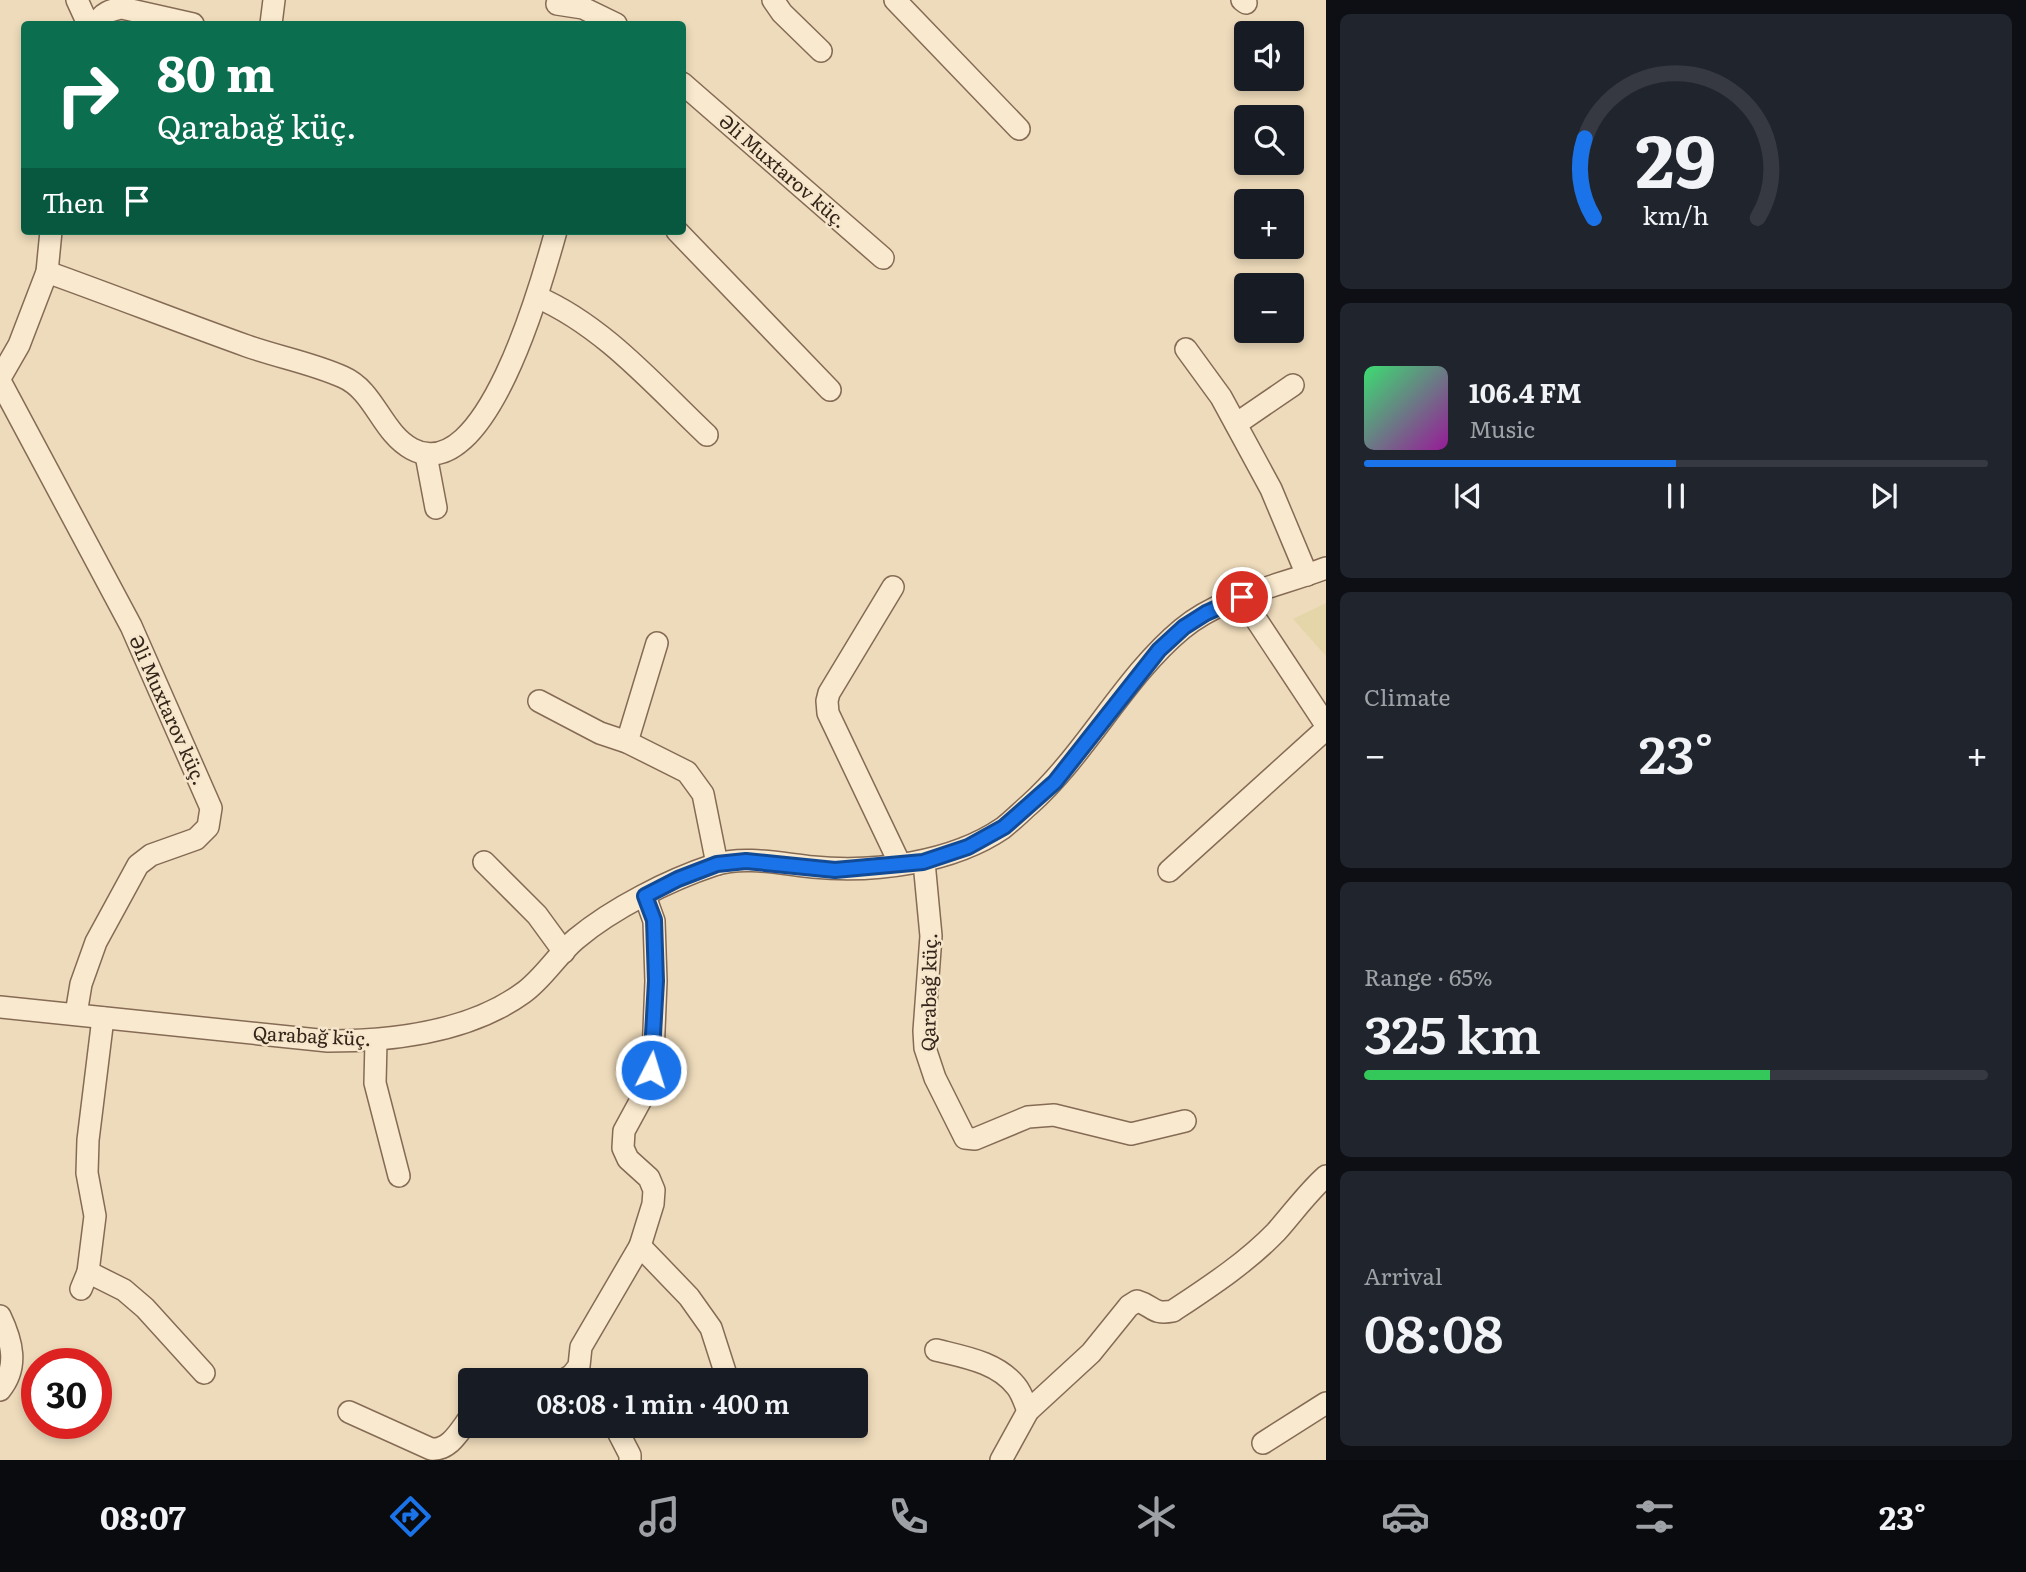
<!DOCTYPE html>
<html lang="en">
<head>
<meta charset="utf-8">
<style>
  :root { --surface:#171b24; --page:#20242c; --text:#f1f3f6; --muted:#9ea1a6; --line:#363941; --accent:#1a73e8 }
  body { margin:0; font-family:Literata,serif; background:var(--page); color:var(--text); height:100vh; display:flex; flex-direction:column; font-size:26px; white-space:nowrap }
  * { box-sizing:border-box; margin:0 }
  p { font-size:23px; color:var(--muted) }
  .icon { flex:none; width:38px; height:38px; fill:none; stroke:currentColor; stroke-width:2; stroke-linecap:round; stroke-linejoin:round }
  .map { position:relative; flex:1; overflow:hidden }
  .side { display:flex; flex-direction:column; gap:14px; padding:14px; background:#0d0f14; width:700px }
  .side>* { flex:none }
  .guide { position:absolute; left:21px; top:21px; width:665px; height:214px; border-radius:7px; box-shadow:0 4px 10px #0003; background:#0b6e4f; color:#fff; overflow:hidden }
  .fabs { position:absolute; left:1234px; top:21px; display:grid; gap:14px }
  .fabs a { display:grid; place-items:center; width:70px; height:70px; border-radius:7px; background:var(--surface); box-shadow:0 4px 10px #0003; font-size:35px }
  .speed { position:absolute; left:21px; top:1348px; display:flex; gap:14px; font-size:35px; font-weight:700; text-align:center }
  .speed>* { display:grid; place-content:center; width:91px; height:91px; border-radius:50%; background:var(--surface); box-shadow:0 4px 10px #0003; line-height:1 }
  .speed .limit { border:10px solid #d22; background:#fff; color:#111 }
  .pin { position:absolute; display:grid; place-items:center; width:60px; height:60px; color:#fff; margin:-30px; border:4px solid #fff; border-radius:50%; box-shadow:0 2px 7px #0007 }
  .me { position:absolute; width:77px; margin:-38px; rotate:5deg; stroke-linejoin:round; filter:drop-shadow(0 0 5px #0008) }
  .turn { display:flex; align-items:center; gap:24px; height:147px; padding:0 21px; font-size:32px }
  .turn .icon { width:91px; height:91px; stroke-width:2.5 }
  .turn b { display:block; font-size:49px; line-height:60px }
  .then { display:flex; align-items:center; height:66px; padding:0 21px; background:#0003; gap:14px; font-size:26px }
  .big { font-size:52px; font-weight:600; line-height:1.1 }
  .side .tile { flex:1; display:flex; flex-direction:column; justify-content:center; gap:10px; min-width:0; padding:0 24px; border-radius:10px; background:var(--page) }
  .side .dial { align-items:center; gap:0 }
  .dial svg { height:182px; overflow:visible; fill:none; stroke:var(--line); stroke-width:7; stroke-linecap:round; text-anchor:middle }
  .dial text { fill:var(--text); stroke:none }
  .song { display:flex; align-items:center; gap:21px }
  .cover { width:84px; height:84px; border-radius:10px; background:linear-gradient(135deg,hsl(140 70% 55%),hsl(300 70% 35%)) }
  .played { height:7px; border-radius:4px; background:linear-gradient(90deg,var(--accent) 50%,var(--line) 50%) }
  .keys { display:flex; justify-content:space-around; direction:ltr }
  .heat { display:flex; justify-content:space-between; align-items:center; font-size:38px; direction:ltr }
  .charge { height:10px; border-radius:5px; background:linear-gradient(90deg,#34c759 65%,var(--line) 0) }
  .trip { position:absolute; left:458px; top:1368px; width:410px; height:70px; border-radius:7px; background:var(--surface); box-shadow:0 4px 10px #0003; font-weight:600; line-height:70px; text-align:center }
  .tab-bar { display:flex; height:112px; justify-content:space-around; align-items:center; background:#090b0e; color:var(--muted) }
  .tab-bar .icon { width:49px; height:49px }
  .tab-bar .on { color:var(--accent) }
  .tab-bar b { font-size:32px; color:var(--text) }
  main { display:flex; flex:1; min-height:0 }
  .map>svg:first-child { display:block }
</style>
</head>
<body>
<main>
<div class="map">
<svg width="1326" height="1460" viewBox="0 0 1326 1460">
  <rect width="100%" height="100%" fill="#eedbbb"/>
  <polygon fill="#e4d6a9" points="1326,603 1326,656 1293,619"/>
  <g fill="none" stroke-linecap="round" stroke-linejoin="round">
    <g stroke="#856b55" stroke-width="24">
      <g id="minor">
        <polyline points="77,0 88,24"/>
        <polyline points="773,0 782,13 821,51"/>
        <polyline points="895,0 1019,129"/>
        <polyline points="1242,0 1246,3"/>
        <polyline points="557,4 583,8 616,24"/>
        <path d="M 97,24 C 101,13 111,10 122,8 L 193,24"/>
        <polyline points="271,24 274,0"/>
        <polyline points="682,83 883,258"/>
        <polyline points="677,231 830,390"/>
        <path d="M 47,272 C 114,296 180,322 247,346 C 278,357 312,363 343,377 C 375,391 381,432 412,449 C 486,489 543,278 556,231"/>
        <path d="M 537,297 C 604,326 655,386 707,435"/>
        <polyline points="1186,349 1221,397 1271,489 1307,575"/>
        <polyline points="0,378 19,345 47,272 51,231"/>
        <polyline points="0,381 131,626 211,808 208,827 196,839 151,855 138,865 96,942 81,984 76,1014"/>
        <polyline points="1236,424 1293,385"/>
        <polyline points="426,455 436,508"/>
        <polyline points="893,587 829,693 827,701 828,713 900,864"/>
        <polyline points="1242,598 1326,725"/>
        <polyline points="539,701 600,733 627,742 687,772 703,794 717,864"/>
        <polyline points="627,742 657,643"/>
        <polyline points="484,862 537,915 564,952"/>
        <polyline points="924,862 931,936 924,1031 925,1048 935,1078 965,1138 975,1139 1028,1117 1054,1115 1131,1134 1185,1121"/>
        <polyline points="1169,871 1326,729"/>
        <path d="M 0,1007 L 328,1041 C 393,1041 469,1032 523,993 C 543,979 557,955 576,939 C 613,908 669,880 714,865 C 744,855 782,864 813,867 C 874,873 952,863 1003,828 C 1012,821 1021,812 1029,805 C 1087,753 1124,677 1182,629 C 1222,596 1279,586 1326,568"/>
        <polyline points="376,1041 375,1083 399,1176"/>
        <polyline points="640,1246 689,1297 711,1328 728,1381"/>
        <polyline points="88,1272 124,1290 145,1308 204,1373"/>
        <polyline points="81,1289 88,1272 95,1216 87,1173 88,1140 103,1018"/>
        <path d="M 0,1316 C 12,1341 19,1367 0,1390"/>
        <path d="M 936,1350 C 964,1357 997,1362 1016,1386 C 1022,1393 1025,1404 1028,1411"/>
        <polyline points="562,1381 572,1375 579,1366 581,1347 640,1246 653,1204 654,1190 649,1178 628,1159 623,1148 624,1131 649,1085 653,1055 656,981 654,921 645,896"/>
        <path d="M 349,1412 L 431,1449 C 450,1451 460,1430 471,1416"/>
        <polyline points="615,1426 630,1455 630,1460"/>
        <polyline points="1263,1443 1326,1403"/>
        <path d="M 1001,1460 L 1028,1411 L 1091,1353 L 1129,1306 L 1137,1301 C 1154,1306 1152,1315 1173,1311 C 1209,1287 1246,1263 1276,1232 C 1293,1213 1307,1193 1326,1176"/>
      </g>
    </g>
    <use href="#minor" stroke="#f9e9ce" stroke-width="21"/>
  </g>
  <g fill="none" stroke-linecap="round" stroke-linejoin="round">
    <g stroke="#114b97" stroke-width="18">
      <polyline id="route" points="651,1070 656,981 654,920 645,896 678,879 717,864 746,861 835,870 923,862 968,847 1004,827 1055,782 1159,650 1184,627 1206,613 1242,597"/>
    </g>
    <use href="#route" stroke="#1a73e8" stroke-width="12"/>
  </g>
  <g text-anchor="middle" stroke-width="5" stroke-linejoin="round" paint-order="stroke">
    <g font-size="19" fill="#34251a" stroke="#f6e6cb">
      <text transform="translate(783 171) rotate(41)" y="7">Əli Muxtarov küç.</text>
      <text transform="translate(168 710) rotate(66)" y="7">Əli Muxtarov küç.</text>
      <text transform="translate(929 992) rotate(-89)" y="7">Qarabağ küç.</text>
      <text transform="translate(312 1036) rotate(3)" y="7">Qarabağ küç.</text>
    </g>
  </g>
</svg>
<div class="fabs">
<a><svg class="icon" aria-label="sound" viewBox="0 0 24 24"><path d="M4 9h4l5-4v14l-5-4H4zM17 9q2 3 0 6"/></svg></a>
<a><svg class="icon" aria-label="search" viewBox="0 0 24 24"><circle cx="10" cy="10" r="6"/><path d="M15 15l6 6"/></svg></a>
<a>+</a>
<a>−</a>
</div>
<div class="speed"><div class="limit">30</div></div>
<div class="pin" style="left:1242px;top:597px;background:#d93025"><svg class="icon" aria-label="arrive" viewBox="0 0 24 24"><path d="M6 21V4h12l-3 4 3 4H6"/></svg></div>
<svg class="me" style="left:651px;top:1070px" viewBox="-20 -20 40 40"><circle r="17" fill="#1a73e8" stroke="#fff" stroke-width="3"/><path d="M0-11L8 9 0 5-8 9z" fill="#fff"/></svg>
<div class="trip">08:08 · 1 min · 400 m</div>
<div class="guide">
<div class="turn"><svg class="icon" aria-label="right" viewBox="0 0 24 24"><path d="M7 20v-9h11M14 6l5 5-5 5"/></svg><div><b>80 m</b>Qarabağ küç.</div></div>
<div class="then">Then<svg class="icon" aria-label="arrive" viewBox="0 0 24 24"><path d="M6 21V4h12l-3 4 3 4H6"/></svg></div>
</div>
</div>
<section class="side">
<div class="tile dial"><svg viewBox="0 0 100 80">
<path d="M14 69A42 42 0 1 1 86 69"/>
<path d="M14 69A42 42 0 0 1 10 34" stroke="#1a73e8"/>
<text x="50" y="56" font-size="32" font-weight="700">29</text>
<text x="50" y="72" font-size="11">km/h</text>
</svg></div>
<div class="tile">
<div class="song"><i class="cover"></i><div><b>106.4 FM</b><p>Music</p></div></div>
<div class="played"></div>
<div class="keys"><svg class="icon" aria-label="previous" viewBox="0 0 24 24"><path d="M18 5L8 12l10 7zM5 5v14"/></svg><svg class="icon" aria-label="pause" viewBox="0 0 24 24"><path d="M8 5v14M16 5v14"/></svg><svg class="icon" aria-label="next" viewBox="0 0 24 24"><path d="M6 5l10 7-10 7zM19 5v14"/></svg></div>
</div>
<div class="tile"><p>Climate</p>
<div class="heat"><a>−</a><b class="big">23°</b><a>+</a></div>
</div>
<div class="tile"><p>Range · 65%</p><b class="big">325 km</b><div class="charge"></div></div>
<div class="tile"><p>Arrival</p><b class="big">08:08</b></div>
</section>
</main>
<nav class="tab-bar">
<b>08:07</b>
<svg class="icon on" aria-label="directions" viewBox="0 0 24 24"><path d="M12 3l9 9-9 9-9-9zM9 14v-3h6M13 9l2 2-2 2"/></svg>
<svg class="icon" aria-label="music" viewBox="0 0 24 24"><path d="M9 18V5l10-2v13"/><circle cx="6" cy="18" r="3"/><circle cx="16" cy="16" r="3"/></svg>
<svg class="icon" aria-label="phone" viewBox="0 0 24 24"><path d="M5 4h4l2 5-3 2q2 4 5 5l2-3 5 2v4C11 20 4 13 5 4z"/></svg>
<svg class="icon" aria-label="climate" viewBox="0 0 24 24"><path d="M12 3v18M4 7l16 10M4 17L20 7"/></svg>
<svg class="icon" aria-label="car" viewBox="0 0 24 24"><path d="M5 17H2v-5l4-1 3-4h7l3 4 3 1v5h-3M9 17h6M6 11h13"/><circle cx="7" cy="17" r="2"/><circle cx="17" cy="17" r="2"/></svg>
<svg class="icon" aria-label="filters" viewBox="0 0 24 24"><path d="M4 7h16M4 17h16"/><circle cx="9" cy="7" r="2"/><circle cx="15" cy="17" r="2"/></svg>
<b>23°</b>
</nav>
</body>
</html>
